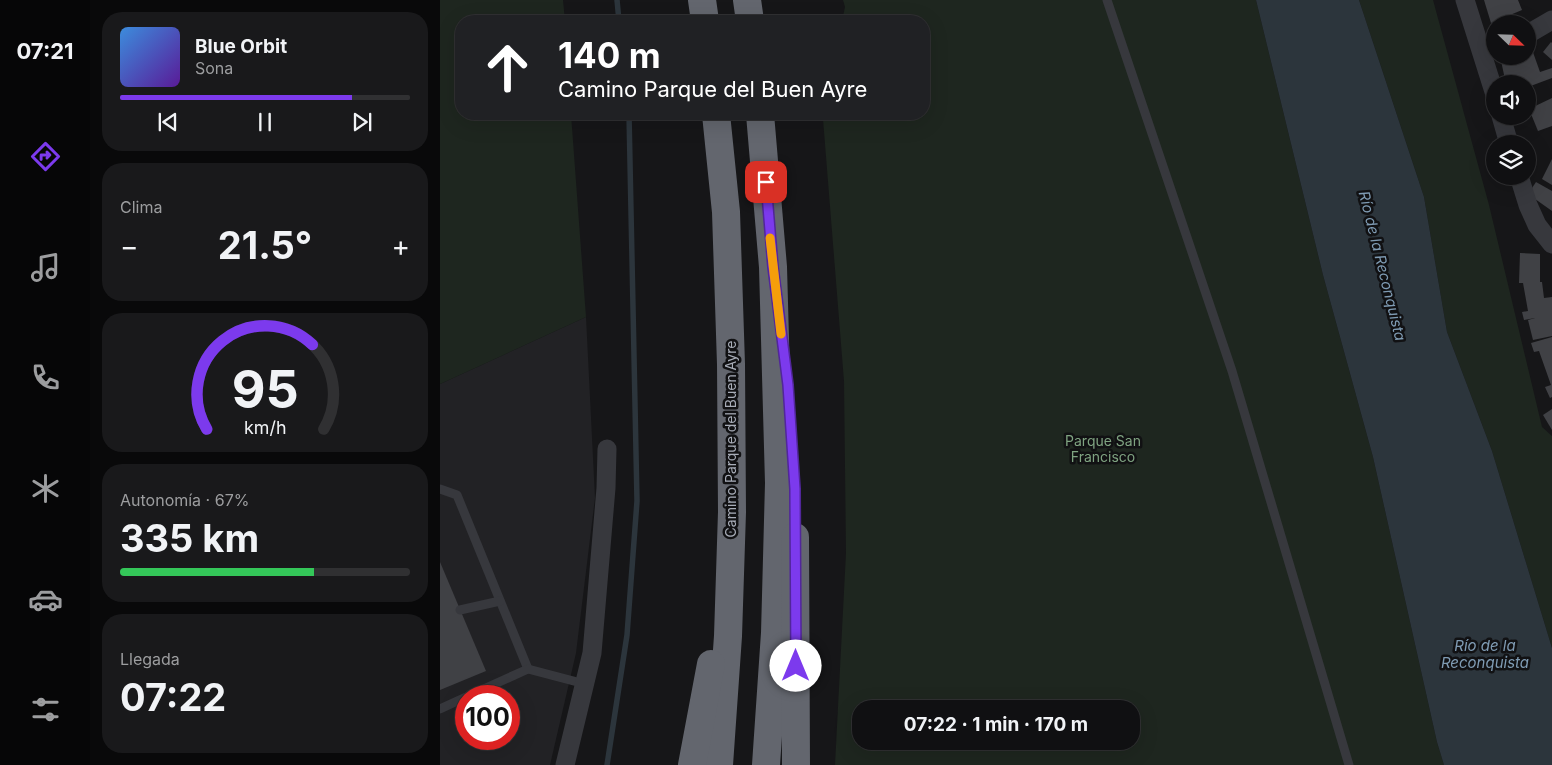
<!DOCTYPE html>
<html lang="es">
<head>
<meta charset="utf-8">
<style>
  :root { --surface:#101012; --page:#19191b; --text:#f1f3f6; --muted:#9c9d9f; --line:#303032; --accent:#7c3aed }
  body { margin:0; font-family:Inter,sans-serif; background:var(--page); color:var(--text); height:100vh; display:flex; flex-direction:column; font-size:19px; white-space:nowrap }
  * { box-sizing:border-box; margin:0 }
  p { font-size:16px; color:var(--muted) }
  .icon { flex:none; width:28px; height:28px; fill:none; stroke:currentColor; stroke-width:2; stroke-linecap:round; stroke-linejoin:round }
  .map { position:relative; flex:1; overflow:hidden }
  .details { display:flex; flex-direction:column; gap:12px; padding:12px; background:#09090a; width:350px }
  .details>* { flex:none }
  .top-card { position:absolute; left:15px; top:15px; width:475px; height:105px; border-radius:20px; box-shadow:0 5px 20px #0002,0 0 0 1px var(--line); background:#202124; color:#fff; overflow:hidden }
  .needle { width:32px; rotate:113deg }
  .fabs { position:absolute; left:1046px; top:15px; display:grid; gap:10px }
  .fabs a { display:grid; place-items:center; width:50px; height:50px; border-radius:50%; background:var(--surface); box-shadow:0 5px 20px #0002,0 0 0 1px var(--line); font-size:25px }
  .speed { position:absolute; left:15px; top:685px; display:flex; gap:10px; font-size:25px; font-weight:700; text-align:center }
  .speed>* { display:grid; place-content:center; width:65px; height:65px; border-radius:50%; background:var(--surface); box-shadow:0 5px 20px #0002,0 0 0 1px var(--line); line-height:1 }
  .speed .limit { border:8px solid #d22; background:#fff; color:#111 }
  .pin { position:absolute; display:grid; place-items:center; width:42px; height:42px; color:#fff; margin:-21px; border-radius:10px; box-shadow:0 2px 8px #0006 }
  .me { position:absolute; width:55px; margin:-28px; rotate:0deg; stroke-linejoin:round; filter:drop-shadow(0 0 4px #0008) }
  .turn { display:flex; align-items:center; gap:18px; height:105px; padding:0 20px; font-size:22px }
  .turn .icon { width:65px; height:65px; stroke-width:2.5 }
  .turn b { display:block; font-size:35px; line-height:42px }
  .big { font-size:38px; font-weight:700; line-height:1.1 }
  .details .widget { flex:1; display:flex; flex-direction:column; justify-content:center; gap:8px; min-width:0; padding:0 18px; border-radius:20px; background:var(--page) }
  .details .dial { align-items:center; gap:0 }
  .dial svg { height:130px; overflow:visible; fill:none; stroke:var(--line); stroke-width:7; stroke-linecap:round; text-anchor:middle }
  .dial text { fill:var(--text); stroke:none }
  .song { display:flex; align-items:center; gap:15px }
  .cover { width:60px; height:60px; border-radius:8px; background:linear-gradient(135deg,hsl(210 70% 55%),hsl(270 70% 35%)) }
  .played { height:5px; border-radius:2px; background:linear-gradient(90deg,var(--accent) 80%,var(--line) 80%) }
  .keys { display:flex; justify-content:space-around; direction:ltr }
  .heat { display:flex; justify-content:space-between; align-items:center; font-size:28px; direction:ltr }
  .charge { height:8px; border-radius:4px; background:linear-gradient(90deg,#34c759 67%,var(--line) 0) }
  .trip { position:absolute; left:412px; top:700px; width:288px; height:50px; border-radius:20px; background:var(--surface); box-shadow:0 5px 20px #0002,0 0 0 1px var(--line); font-weight:700; line-height:50px; text-align:center }
  main { display:flex; flex:1; min-height:0 }
  .menu { display:flex; flex-direction:column; width:90px; justify-content:space-around; align-items:center; background:#060607; color:var(--muted) }
  .menu .icon { width:35px; height:35px }
  .menu .on { color:var(--accent) }
  .menu b { font-size:22px; color:var(--text) }
  .map>svg:first-child { display:block }
</style>
</head>
<body>
<main>
<nav class="menu">
<b>07:21</b>
<svg class="icon on" aria-label="directions" viewBox="0 0 24 24"><path d="M12 3l9 9-9 9-9-9zM9 14v-3h6M13 9l2 2-2 2"/></svg>
<svg class="icon" aria-label="music" viewBox="0 0 24 24"><path d="M9 18V5l10-2v13"/><circle cx="6" cy="18" r="3"/><circle cx="16" cy="16" r="3"/></svg>
<svg class="icon" aria-label="phone" viewBox="0 0 24 24"><path d="M5 4h4l2 5-3 2q2 4 5 5l2-3 5 2v4C11 20 4 13 5 4z"/></svg>
<svg class="icon" aria-label="climate" viewBox="0 0 24 24"><path d="M12 3v18M4 7l16 10M4 17L20 7"/></svg>
<svg class="icon" aria-label="car" viewBox="0 0 24 24"><path d="M5 17H2v-5l4-1 3-4h7l3 4 3 1v5h-3M9 17h6M6 11h13"/><circle cx="7" cy="17" r="2"/><circle cx="17" cy="17" r="2"/></svg>
<svg class="icon" aria-label="filters" viewBox="0 0 24 24"><path d="M4 7h16M4 17h16"/><circle cx="9" cy="7" r="2"/><circle cx="15" cy="17" r="2"/></svg>
</nav>
<section class="details">
<div class="widget">
<div class="song"><i class="cover"></i><div><b>Blue Orbit</b><p>Sona</p></div></div>
<div class="played"></div>
<div class="keys"><svg class="icon" aria-label="previous" viewBox="0 0 24 24"><path d="M18 5L8 12l10 7zM5 5v14"/></svg><svg class="icon" aria-label="pause" viewBox="0 0 24 24"><path d="M8 5v14M16 5v14"/></svg><svg class="icon" aria-label="next" viewBox="0 0 24 24"><path d="M6 5l10 7-10 7zM19 5v14"/></svg></div>
</div>
<div class="widget"><p>Clima</p>
<div class="heat"><a>−</a><b class="big">21.5°</b><a>+</a></div>
</div>
<div class="widget dial"><svg viewBox="0 0 100 80">
<path d="M14 69A42 42 0 1 1 86 69"/>
<path d="M14 69A42 42 0 0 1 79 17" stroke="#7c3aed"/>
<text x="50" y="56" font-size="32" font-weight="700">95</text>
<text x="50" y="72" font-size="11">km/h</text>
</svg></div>
<div class="widget"><p>Autonomía · 67%</p><b class="big">335 km</b><div class="charge"></div></div>
<div class="widget"><p>Llegada</p><b class="big">07:22</b></div>
</section>
<div class="map">
<svg width="1112" height="765" viewBox="0 0 1112 765">
  <rect width="100%" height="100%" fill="#161618"/>
  <path fill="#222225" fill-rule="evenodd" d="M 146,317 L 155,498 L 136,653 L 110,765 L 0,765 L 0,384 ZM 26,696 L 69,696 L 69,739 L 26,739 Z"/>
  <g fill="#1e261f" fill-rule="evenodd">
    <polygon points="0,0 123,0 125,21 21,21 21,114 131,114 146,317 0,384"/>
    <path d="M 403,0 L 816,0 L 883,275 L 933,457 L 997,742 L 1004,765 L 395,765 L 406,553 L 404,381 L 383,119 L 384,114 L 484,114 L 484,21 L 402,21 L 405,7 ZM 421,709 L 691,709 L 691,741 L 421,741 Z"/>
    <polygon points="919,0 993,0 1049,205 1102,427 1112,436 1112,648 1052,451 1007,332 984,197"/>
  </g>
  <polygon fill="#2c353c" points="816,0 919,0 984,197 1007,332 1052,451 1112,648 1112,765 1004,765 997,742 933,457 883,275"/>
  <g fill="none" stroke-linecap="round" stroke-linejoin="round">
    <g stroke="#2c353c" stroke-width="5.5">
      <polyline points="177,0 179,21"/>
      <polyline points="167,765 187,635 197,501 189,114"/>
    </g>
  </g>
  <g fill="#404145">
    <polygon points="1044,0 1078,0 1082,10 1051,23"/>
    <polygon points="1088,41 1089,41 1100,72 1112,68 1112,78 1088,87 1088,84 1066,84 1060,56 1088,56"/>
    <polygon points="1111,42 1112,43 1112,60 1103,52"/>
    <polygon points="1112,98 1112,126 1098,131 1089,109"/>
    <polygon points="1112,159 1112,185 1102,179"/>
    <polygon points="1096,182 1112,191 1112,211 1088,194"/>
    <polygon points="1080,253 1100,254 1100,282 1102,282 1104,298 1112,297 1112,336 1093,340 1088,320 1095,318 1084,320 1082,312 1088,311 1083,283 1079,283"/>
    <polygon points="1112,337 1112,397 1110,398 1105,387 1111,385 1099,351 1094,352 1091,343"/>
    <polygon points="1112,409 1112,430 1103,415"/>
    <polygon points="0,562 46,671 0,690"/>
  </g>
  <g fill="none" stroke-linecap="round" stroke-linejoin="round">
    <g stroke="#37383d" stroke-width="9">
      <polyline points="667,0 792,371 909,765"/>
      <polyline points="0,489 17,495 88,669"/>
      <polyline points="20,610 60,601"/>
      <polyline points="28,696 88,669 145,684"/>
      <polyline points="0,709 26,697"/>
    </g>
    <g stroke="#37383d" stroke-width="19">
      <polyline points="1025,0 1055,95"/>
      <polyline points="1088,34 1112,20"/>
      <polyline points="1061,116 1069,144"/>
      <polyline points="1079,176 1088,205 1097,225 1112,244"/>
      <polyline points="125,765 152,653 166,488 167,449"/>
    </g>
    <g stroke="#63666e" stroke-width="28">
      <polyline points="262,0 265,21"/>
      <polyline points="307,0 310,21"/>
      <polyline points="276,114 286,212 291,364 292,512 288,636 279,765"/>
      <polyline points="320,114 333,267 339,483 335,633 326,765"/>
      <polyline points="355,537 356,765"/>
      <polyline points="252,765 271,664"/>
    </g>
  </g>
  <g fill="none" stroke-linecap="round" stroke-linejoin="round">
    <g stroke="#51269a" stroke-width="12">
      <polyline id="route" points="326,182 333,267 348,385 355,489 356,666"/>
    </g>
    <use href="#route" stroke="#7c3aed" stroke-width="9"/>
    <polyline stroke="#f59e0b" stroke-width="9" points="330,238 341,334"/>
  </g>
  <g text-anchor="middle" stroke-width="5" stroke-linejoin="round" paint-order="stroke">
    <g font-size="14" fill="#a8adb8" stroke="#111113">
      <text transform="translate(291 439) rotate(-90)" y="5">Camino Parque del Buen Ayre</text>
    </g>
    <g font-size="14" fill="#7fa381" stroke="#111113">
      <text x="663" y="446">Parque San<tspan x="663" dy="16">Francisco</tspan></text>
    </g>
    <g font-size="15" font-style="italic" fill="#7f9bb3" stroke="#111113">
      <text transform="translate(942 266) rotate(76)" y="5">Río de la Reconquista</text>
      <text x="1045" y="651">Río de la<tspan x="1045" dy="17">Reconquista</tspan></text>
    </g>
  </g>
</svg>
<div class="fabs">
<a><svg class="needle" viewBox="-14 -14 28 28"><path d="M0-13l5 13h-10z" fill="#e53935"/><path d="M0 13l5-13h-10z" fill="#9c9d9f"/></svg></a>
<a><svg class="icon" aria-label="sound" viewBox="0 0 24 24"><path d="M4 9h4l5-4v14l-5-4H4zM17 9q2 3 0 6"/></svg></a>
<a><svg class="icon" aria-label="layers" viewBox="0 0 24 24"><path d="M12 4l9 5-9 5-9-5zM3 14l9 5 9-5"/></svg></a>
</div>
<div class="speed"><div class="limit">100</div></div>
<div class="pin" style="left:326px;top:182px;background:#d93025"><svg class="icon" aria-label="arrive" viewBox="0 0 24 24"><path d="M6 21V4h12l-3 4 3 4H6"/></svg></div>
<svg class="me" style="left:356px;top:666px" viewBox="-20 -20 40 40"><circle r="19" fill="#fff"/><path d="M0-13L10 11 0 6-10 11z" fill="#7c3aed"/></svg>
<div class="trip">07:22 · 1 min · 170 m</div>
<div class="top-card">
<div class="turn"><svg class="icon" aria-label="ahead" viewBox="0 0 24 24"><path d="M12 20V5M6 11l6-6 6 6"/></svg><div><b>140 m</b>Camino Parque del Buen Ayre</div></div>
</div>
</div>
</main>
</body>
</html>
